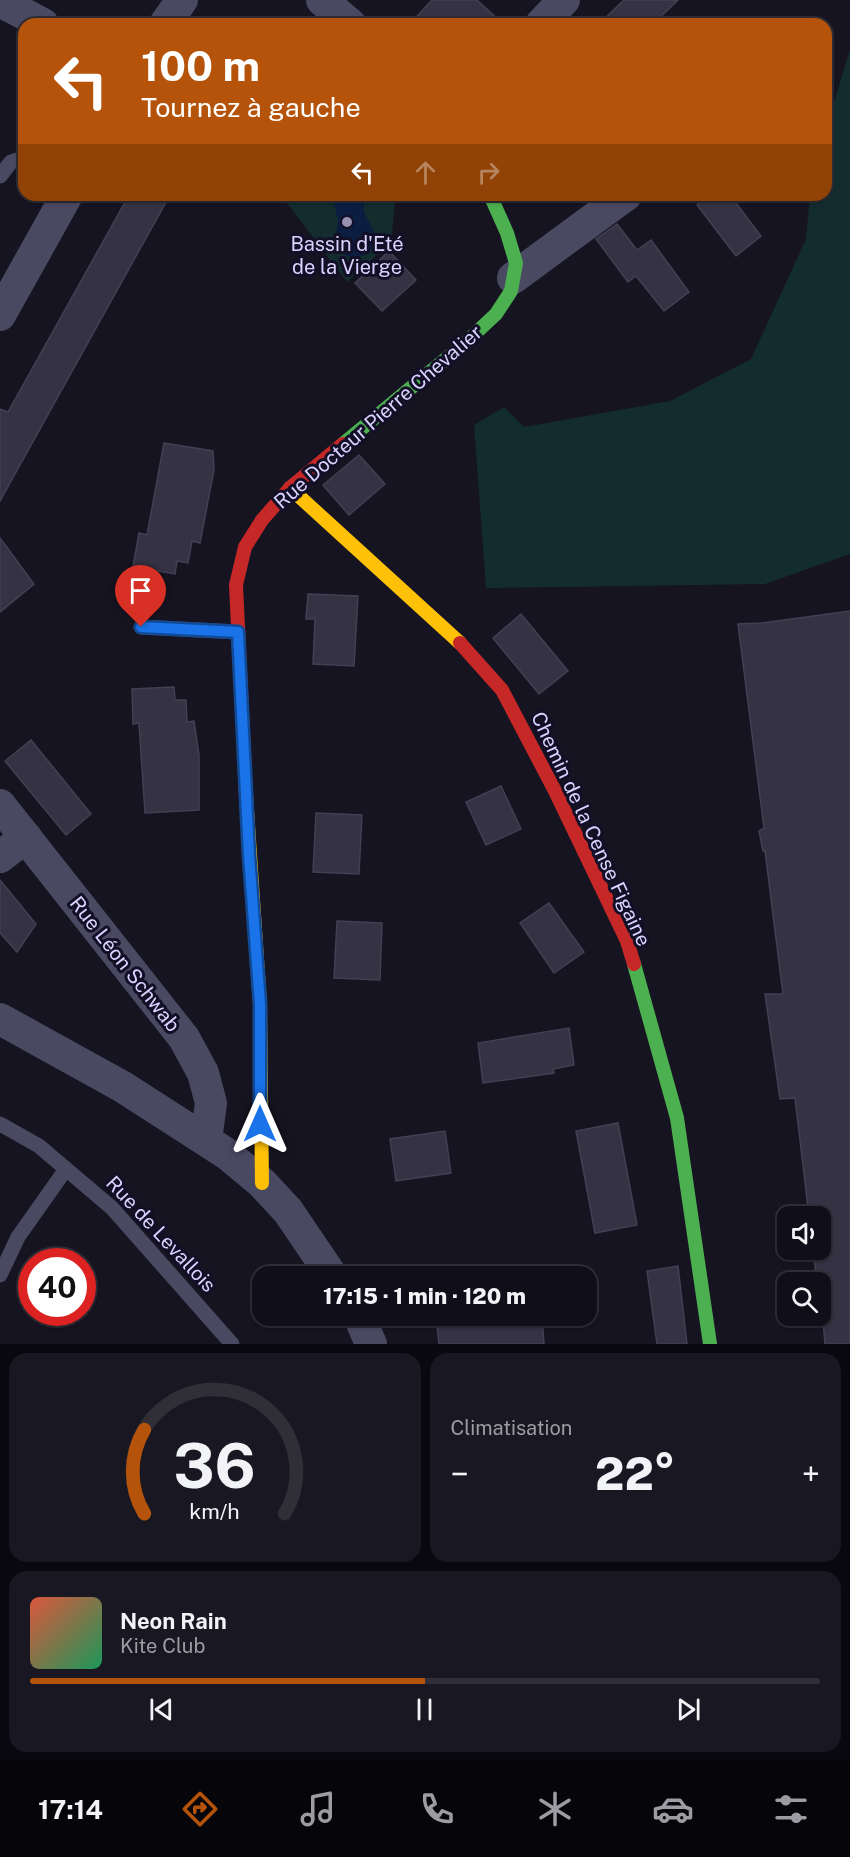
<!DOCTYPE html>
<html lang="fr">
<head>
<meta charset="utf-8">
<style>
  :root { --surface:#100f19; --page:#191822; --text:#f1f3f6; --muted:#9c9ca2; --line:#302f38; --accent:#b45309 }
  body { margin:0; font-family:"Public Sans",sans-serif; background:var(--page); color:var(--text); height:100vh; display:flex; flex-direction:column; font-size:22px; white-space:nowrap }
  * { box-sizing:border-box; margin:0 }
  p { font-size:20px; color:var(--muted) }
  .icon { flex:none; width:33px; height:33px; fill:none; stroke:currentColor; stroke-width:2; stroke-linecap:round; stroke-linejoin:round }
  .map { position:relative; height:1344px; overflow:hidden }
  .drawer { display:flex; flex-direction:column; gap:9px; padding:9px; background:#09080e; flex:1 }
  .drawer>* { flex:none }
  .guide { position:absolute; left:18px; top:18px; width:814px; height:183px; border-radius:18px; box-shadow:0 2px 4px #0004,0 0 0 2px var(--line); background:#b45309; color:#fff; overflow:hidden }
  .fabs { position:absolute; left:777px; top:1206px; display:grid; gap:12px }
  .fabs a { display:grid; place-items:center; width:54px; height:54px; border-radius:12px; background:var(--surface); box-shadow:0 2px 4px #0004,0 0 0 2px var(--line); font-size:30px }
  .speed { position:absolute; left:18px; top:1248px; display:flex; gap:12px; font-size:30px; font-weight:700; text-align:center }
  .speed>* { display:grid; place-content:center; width:78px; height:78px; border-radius:50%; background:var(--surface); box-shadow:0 2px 4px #0004,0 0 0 2px var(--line); line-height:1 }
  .speed .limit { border:9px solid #d22; background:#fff; color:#111 }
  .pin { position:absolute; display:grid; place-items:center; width:51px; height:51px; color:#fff; margin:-62px -26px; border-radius:50% 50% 50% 0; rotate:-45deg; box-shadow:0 0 6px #0007 }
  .pin .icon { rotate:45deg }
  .me { position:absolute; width:66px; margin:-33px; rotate:0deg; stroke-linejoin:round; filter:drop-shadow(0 0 4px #0008) }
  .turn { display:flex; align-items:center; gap:21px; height:126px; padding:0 24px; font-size:27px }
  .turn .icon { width:78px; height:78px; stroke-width:2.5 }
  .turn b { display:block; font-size:42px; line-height:51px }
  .lanes { display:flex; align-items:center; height:57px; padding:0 24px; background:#0003; justify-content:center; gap:30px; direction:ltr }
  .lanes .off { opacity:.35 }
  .big { font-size:45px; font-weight:800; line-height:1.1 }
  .drawer .widget { flex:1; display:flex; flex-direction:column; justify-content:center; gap:9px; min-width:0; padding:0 21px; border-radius:18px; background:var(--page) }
  .drawer .dial { align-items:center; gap:0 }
  .dial svg { height:156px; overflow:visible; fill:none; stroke:var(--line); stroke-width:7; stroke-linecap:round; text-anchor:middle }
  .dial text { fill:var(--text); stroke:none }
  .song { display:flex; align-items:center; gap:18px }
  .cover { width:72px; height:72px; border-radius:9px; background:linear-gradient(135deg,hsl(10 70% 55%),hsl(150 70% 35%)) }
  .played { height:6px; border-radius:3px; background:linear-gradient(90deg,var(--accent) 50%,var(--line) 50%) }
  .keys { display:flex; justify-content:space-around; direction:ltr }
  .heat { display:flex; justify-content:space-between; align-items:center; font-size:33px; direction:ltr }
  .drawer .tiles { flex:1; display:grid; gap:9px; grid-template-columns:1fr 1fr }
  .widget:last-child { grid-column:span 2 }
  .trip { position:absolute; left:252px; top:1266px; width:345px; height:60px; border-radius:18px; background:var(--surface); box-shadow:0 2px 4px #0004,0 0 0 2px var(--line); font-weight:800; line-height:60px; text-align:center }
  .menu { display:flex; height:96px; justify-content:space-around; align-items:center; background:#06060a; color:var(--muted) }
  .menu .icon { width:42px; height:42px }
  .menu .selected { color:var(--accent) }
  .menu b { font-size:27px; color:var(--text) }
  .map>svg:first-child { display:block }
</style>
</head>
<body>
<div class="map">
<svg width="850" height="1344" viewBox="0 0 850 1344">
  <rect width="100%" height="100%" fill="#161421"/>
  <g fill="#132c2d">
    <polygon points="850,49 850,554 765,584 486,588 474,425 504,407 524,427 670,401 751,359 806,239 810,195 826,195 827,126"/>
    <polygon points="281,195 390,195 395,203 391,242 347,282"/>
  </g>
  <path fill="#0b1e41" d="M 332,195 L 364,195 L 364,212 L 375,234 L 370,253 C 354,260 345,259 335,244 L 338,220 Z"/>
  <g fill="#343243" stroke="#433f54" stroke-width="1.5">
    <polygon points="432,0 477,0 503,24 410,24"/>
    <polygon points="624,0 678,0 653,24 599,24"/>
    <polygon points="129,195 170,195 0,501 0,409 8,412"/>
    <polygon points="710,195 730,195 761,236 736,256 697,205"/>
    <polygon points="617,224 637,250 651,240 689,292 664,311 636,276 628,282 596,239"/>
    <polygon points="389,251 416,280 382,311 355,283"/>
    <polygon points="164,443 213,451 214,470 200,543 192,541 188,563 177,561 175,574 133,567 139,533 147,535"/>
    <polygon points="359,455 385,484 349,515 323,485"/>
    <polygon points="0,538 34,584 0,612"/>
    <polygon points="308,594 358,596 354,666 313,664 315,619 306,619"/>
    <polygon points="850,611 850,1344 825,1344 820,1282 817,1282 813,1250 820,1250 820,1216 809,1216 795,1098 780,1099 765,994 783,994 765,851 763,851 759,831 764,828 738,624 762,623"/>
    <polygon points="521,614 568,671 539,694 493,638"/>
    <polygon points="174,687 175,700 186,700 187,722 194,721 199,755 199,810 145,813 139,723 133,724 132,689"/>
    <polygon points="31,740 91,814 66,835 5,761"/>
    <polygon points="501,786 521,829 486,845 466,802"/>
    <polygon points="316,813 362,815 359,874 313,872"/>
    <polygon points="0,880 36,924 17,952 0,933"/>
    <polygon points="549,903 584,952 554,973 520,923"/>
    <polygon points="337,921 382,923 380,980 334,978"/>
    <polygon points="569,1028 574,1065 553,1069 554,1073 483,1083 478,1043"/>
    <polygon points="618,1123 637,1225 595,1233 576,1131"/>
    <polygon points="445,1131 451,1173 396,1181 390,1139"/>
    <polygon points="678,1266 687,1344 657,1344 647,1271"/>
    <polygon points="436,1316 542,1316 544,1344 439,1344"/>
  </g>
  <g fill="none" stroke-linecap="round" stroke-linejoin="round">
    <g stroke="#4a4962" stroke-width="15">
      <polyline points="0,176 11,162 24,158"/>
      <polyline points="141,627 238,632"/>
      <polyline points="0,1124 39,1146 112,1208 232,1344"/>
      <polyline points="0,1275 18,1237 66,1169"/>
    </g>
    <g stroke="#4a4962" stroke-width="32">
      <polyline points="322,0 350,24"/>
      <polyline points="0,1 43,24"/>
      <polyline points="165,24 182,0"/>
      <polyline points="541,24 564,0"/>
      <polyline points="513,278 626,195"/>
      <polyline points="0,315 67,195"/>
      <polyline points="0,805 184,1038 203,1073 211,1103 206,1140"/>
      <polyline points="0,857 26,837"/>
      <polyline points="0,1019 123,1087 227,1154 262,1183 288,1211 332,1276"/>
      <polyline points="359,1316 371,1344"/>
    </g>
    <g stroke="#4caf50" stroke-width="14">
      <polyline points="343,444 464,344 496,314 511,291 516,263 507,233 490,195"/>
      <polyline points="634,964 677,1118 710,1344"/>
    </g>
    <g stroke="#ffc107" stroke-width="14">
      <polyline points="290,488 460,643"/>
      <polyline points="246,795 260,1004 262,1183"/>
    </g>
    <g stroke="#c62828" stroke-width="14">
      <polyline points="460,643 502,690 555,791 627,941 634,964"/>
      <polyline points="246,795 236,585 245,547 262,520 290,488 343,444"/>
    </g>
  </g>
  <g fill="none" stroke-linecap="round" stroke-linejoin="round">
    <g stroke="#114b97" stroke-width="15">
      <polyline id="route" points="141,627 238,632 249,855 260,1004 260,1124"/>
    </g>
    <use href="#route" stroke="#1a73e8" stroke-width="10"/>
  </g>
  <circle fill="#9591b1" stroke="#130f26" stroke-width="2" cx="347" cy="222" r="6"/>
  <g text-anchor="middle" stroke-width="6" stroke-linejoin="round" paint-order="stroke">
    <g font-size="20" fill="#d9d4ff" stroke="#130f26">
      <text x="347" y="251">Bassin d'Eté<tspan x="347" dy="23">de la Vierge</tspan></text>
    </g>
    <g font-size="20" fill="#d9d4ff" stroke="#130f26">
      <text transform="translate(378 417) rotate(-41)" y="7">Rue Docteur Pierre Chevalier</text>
      <text transform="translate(591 829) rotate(65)" y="7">Chemin de la Cense Figaine</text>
      <text transform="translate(125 964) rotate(52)" y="7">Rue Léon Schwab</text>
      <text transform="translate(161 1234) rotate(47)" y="7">Rue de Levallois</text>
    </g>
  </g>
</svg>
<div class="fabs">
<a><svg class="icon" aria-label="sound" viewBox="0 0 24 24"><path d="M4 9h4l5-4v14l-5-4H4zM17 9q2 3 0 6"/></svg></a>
<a><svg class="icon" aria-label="search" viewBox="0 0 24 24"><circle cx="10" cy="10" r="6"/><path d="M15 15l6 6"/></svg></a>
</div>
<div class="speed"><div class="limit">40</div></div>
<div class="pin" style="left:141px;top:627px;background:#d93025"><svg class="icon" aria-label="arrive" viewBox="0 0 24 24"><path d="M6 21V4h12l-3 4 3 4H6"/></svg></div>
<svg class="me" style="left:260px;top:1124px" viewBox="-20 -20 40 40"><path d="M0-17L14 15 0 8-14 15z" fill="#1a73e8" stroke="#fff" stroke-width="4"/></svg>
<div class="trip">17:15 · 1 min · 120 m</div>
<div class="guide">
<div class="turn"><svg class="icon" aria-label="left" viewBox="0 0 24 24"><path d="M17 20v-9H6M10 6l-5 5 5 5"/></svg><div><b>100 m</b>Tournez à gauche</div></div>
<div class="lanes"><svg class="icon" aria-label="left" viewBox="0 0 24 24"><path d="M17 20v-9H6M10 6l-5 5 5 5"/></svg><svg class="icon off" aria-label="ahead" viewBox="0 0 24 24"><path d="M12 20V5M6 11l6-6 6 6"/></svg><svg class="icon off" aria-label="right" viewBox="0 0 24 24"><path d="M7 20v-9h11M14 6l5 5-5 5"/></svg></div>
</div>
</div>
<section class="drawer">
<div class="tiles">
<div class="widget dial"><svg viewBox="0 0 100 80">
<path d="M14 69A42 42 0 1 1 86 69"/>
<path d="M14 69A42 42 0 0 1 14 26" stroke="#b45309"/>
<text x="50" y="56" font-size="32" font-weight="700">36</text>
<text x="50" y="72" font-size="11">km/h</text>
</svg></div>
<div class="widget"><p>Climatisation</p>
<div class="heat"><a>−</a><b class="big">22°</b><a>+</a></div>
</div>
<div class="widget">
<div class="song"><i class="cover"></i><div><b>Neon Rain</b><p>Kite Club</p></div></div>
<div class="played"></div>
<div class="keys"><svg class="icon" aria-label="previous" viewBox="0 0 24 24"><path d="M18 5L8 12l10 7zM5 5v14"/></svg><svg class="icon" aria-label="pause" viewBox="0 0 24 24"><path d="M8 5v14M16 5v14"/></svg><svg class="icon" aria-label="next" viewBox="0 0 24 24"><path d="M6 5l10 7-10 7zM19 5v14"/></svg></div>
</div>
</div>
</section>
<nav class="menu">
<b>17:14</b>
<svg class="icon selected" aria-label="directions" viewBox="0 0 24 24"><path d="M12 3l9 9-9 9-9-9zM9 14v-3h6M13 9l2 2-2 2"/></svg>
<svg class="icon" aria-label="music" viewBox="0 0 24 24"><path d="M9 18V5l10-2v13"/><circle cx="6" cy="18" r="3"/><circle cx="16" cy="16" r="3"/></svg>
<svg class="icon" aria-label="phone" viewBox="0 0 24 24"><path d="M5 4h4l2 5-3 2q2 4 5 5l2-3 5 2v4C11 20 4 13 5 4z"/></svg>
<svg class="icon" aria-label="climate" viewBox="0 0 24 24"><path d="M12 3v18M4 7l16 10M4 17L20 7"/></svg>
<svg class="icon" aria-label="car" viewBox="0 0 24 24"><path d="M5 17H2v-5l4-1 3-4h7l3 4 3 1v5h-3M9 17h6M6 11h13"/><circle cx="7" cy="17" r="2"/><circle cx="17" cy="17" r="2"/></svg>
<svg class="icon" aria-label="filters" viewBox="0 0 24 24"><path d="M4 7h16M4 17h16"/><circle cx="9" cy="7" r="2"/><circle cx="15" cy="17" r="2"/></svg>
</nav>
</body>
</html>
